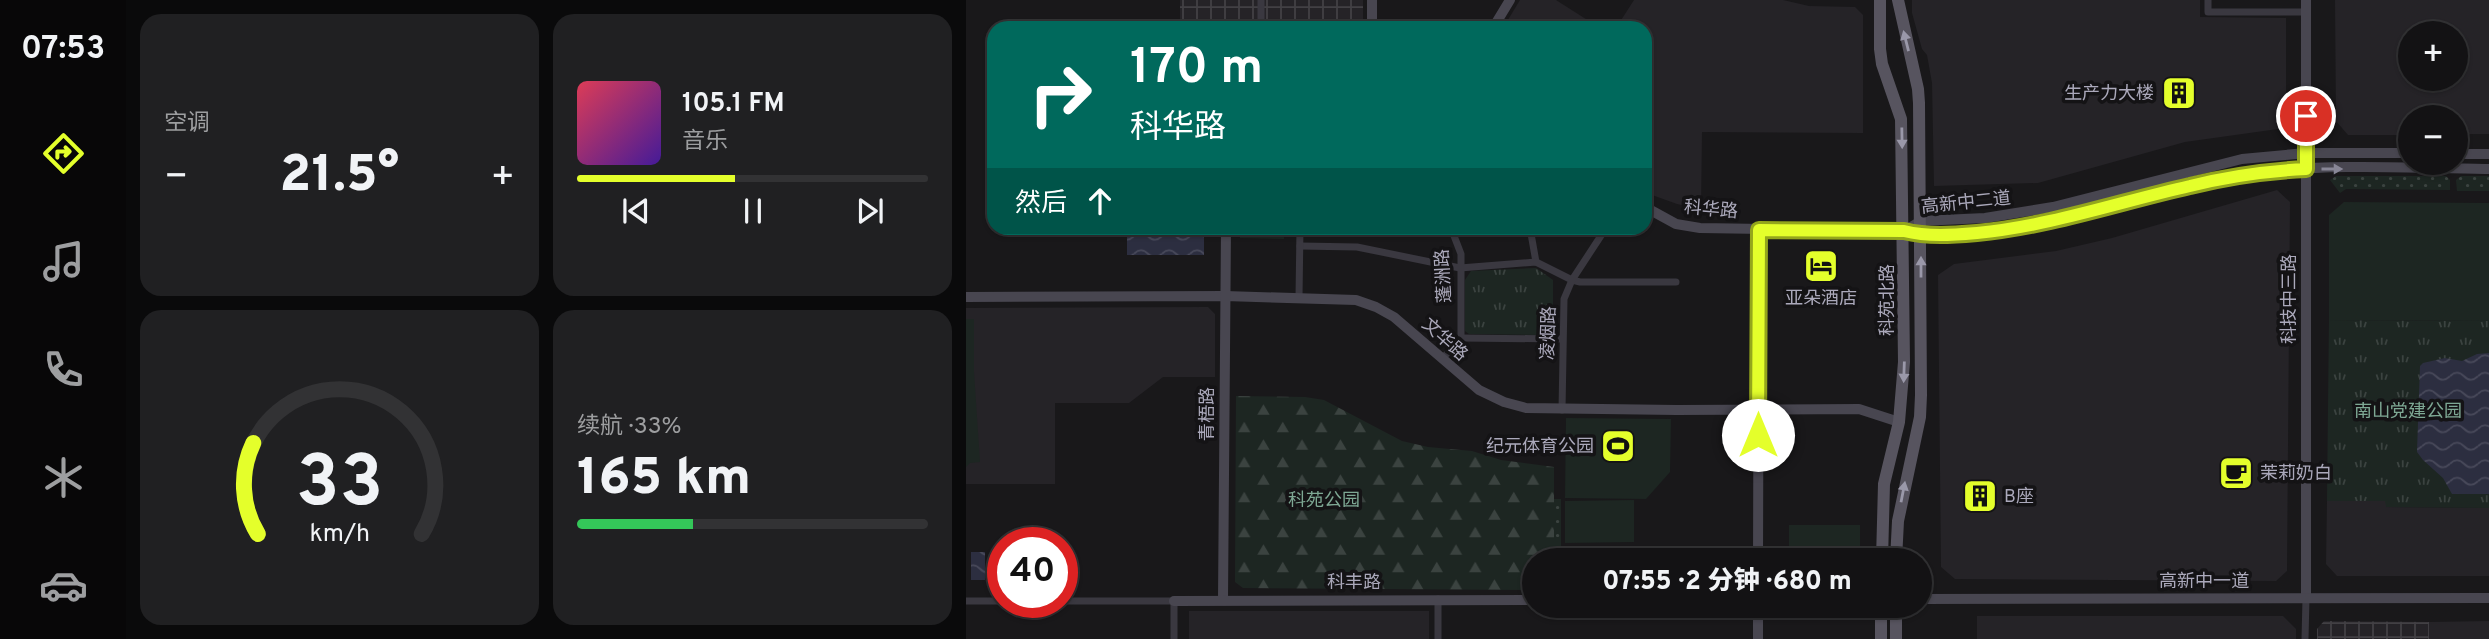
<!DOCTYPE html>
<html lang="zh">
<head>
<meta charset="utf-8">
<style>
  :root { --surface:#131214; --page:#202022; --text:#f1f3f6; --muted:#9d9ea0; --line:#323234; --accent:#e4ff2b }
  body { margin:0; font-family:Overpass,"Noto Sans SC",sans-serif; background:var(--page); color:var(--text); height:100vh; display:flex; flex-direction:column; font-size:26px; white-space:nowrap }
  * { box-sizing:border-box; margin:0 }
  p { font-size:23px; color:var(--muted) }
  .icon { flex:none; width:38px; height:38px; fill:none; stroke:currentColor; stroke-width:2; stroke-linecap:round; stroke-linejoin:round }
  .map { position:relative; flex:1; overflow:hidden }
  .sheet { display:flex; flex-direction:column; gap:14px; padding:14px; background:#0a0a0b; width:840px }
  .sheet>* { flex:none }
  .guide { position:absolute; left:21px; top:21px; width:665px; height:214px; border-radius:21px; box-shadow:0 2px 5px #0004,0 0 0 2px var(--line); background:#00695c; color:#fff; overflow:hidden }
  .tools { position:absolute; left:1432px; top:21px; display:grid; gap:14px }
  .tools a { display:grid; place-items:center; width:70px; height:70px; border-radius:50%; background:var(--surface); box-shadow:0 2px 5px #0004,0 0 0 2px var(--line); font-size:35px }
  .speed { position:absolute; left:21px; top:527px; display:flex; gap:14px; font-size:35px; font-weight:700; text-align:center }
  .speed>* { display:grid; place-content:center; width:91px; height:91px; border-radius:50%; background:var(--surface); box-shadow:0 2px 5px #0004,0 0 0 2px var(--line); line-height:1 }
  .speed .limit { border:10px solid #d22; background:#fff; color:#111 }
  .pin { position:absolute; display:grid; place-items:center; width:60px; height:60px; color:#fff; margin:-30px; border:4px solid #fff; border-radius:50%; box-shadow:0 2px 7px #0007 }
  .me { position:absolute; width:77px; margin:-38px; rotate:0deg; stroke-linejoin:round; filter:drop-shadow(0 0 5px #0008) }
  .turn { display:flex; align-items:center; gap:24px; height:147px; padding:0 28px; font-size:32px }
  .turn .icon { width:91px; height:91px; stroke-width:2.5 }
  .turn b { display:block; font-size:49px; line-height:60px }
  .then { display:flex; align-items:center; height:66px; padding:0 28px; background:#0003; gap:14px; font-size:26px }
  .big { font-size:52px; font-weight:800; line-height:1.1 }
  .sheet .widget { flex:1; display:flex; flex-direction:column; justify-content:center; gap:10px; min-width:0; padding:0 24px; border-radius:21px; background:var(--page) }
  .sheet .dial { align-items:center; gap:0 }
  .dial svg { height:182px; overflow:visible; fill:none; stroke:var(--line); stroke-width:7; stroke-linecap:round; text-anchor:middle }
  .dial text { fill:var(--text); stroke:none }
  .song { display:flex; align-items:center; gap:21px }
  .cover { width:84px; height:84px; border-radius:10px; background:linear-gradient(135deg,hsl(350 70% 55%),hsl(260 70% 35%)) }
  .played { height:7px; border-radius:4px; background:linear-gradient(90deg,var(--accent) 45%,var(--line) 45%) }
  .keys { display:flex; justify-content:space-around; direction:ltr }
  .heat { display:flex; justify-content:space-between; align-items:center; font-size:38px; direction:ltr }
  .charge { height:10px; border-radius:5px; background:linear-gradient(90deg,#34c759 33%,var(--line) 0) }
  .sheet .tiles { flex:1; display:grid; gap:14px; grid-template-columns:repeat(2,1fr) }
  .trip { position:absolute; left:556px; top:548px; width:410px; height:70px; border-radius:35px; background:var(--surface); box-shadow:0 2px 5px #0004,0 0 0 2px var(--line); font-weight:800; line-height:70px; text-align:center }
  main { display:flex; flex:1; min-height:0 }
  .menu { display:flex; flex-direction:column; width:126px; justify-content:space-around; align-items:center; background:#080708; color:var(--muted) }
  .menu .icon { width:49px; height:49px }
  .menu .current { color:var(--accent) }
  .menu b { font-size:32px; color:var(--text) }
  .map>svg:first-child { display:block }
</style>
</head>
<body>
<main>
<nav class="menu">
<b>07:53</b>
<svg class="icon current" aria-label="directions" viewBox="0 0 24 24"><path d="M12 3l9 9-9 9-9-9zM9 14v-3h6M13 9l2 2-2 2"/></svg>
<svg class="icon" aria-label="music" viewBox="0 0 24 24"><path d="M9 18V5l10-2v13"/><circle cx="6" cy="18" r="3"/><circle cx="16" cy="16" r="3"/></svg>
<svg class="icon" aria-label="phone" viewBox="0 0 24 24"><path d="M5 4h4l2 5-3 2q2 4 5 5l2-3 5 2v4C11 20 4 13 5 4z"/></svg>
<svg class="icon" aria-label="climate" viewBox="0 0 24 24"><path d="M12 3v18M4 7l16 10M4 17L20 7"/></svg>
<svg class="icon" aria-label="car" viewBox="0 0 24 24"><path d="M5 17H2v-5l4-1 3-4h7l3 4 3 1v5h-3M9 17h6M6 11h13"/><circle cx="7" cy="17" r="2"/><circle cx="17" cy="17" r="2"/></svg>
</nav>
<section class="sheet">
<div class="tiles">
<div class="widget"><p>空调</p>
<div class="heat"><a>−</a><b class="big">21.5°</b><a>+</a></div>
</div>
<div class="widget">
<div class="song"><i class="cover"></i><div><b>105.1 FM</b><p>音乐</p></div></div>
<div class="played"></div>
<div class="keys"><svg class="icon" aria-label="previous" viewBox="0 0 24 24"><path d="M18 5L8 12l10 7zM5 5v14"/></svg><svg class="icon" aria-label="pause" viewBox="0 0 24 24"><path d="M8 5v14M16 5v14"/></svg><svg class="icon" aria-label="next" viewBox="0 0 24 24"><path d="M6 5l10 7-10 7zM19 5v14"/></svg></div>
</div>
<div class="widget dial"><svg viewBox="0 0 100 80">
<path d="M14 69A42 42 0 1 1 86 69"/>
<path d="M14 69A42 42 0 0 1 12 29" stroke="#e4ff2b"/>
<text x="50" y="56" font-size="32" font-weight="700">33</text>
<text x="50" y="72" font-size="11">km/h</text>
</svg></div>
<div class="widget"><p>续航 · 33%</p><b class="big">165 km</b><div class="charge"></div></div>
</div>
</section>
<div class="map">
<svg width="1523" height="639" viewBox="0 0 1523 639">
  <defs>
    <pattern id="industrial-grid" width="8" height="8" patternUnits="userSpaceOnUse" patternTransform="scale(1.75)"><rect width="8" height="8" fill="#252327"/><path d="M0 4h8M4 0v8" fill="none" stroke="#424044"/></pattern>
    <pattern id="grass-dots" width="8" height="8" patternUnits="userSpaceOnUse" patternTransform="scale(1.75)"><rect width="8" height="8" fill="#1d2622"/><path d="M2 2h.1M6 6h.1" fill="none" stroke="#3b4340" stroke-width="1.8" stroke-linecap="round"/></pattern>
    <pattern id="forest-firs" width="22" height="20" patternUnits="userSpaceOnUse" patternTransform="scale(1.75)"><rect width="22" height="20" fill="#1d2622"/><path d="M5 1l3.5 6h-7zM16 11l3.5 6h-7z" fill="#3b4340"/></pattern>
    <pattern id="park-tufts" width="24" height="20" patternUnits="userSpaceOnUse" patternTransform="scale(1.75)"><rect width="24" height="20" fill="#1d2622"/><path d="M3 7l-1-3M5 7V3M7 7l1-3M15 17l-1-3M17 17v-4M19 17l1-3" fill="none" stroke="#3b4340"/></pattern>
    <pattern id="water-waves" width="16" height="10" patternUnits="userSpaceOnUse" patternTransform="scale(1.75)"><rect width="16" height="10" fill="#2c2e40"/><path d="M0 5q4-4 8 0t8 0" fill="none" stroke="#48495a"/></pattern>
  </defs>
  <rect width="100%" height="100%" fill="#19181a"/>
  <g fill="#252327" fill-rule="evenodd">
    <polygon points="554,0 590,0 634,28 537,28"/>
    <polygon points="668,0 817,0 843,6 889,7 897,15 897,133 736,132 735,209 711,204 686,195 679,191 679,28 650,28"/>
    <polygon points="946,0 1234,0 1234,17 1320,18 1320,122 1312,129 1219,142 1072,183 968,186 966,83 961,55 956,49 946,13"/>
    <path d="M 1369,0 L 1523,0 L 1523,134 L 1489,134 L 1489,117 L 1444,117 L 1444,135 L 1382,135 L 1370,121 ZM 1444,33 L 1489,33 L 1489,79 L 1444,79 Z"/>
    <polygon points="1311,190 1324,202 1321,571 1310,581 989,579 975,567 972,275 988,264 1090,251 1146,238"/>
    <polygon points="242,307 249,314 249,377 197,377 163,403 89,403 89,484 0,484 0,308"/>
    <polygon points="1361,501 1420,501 1420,507 1523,508 1523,576 1371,576 1360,564"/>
    <rect x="223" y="611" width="240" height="28"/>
    <polygon points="1011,616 1317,616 1330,629 1330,639 1011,639"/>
    <polygon points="1523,621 1523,639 1463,639 1463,622"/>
  </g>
  <g fill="url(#industrial-grid)">
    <polygon points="214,0 397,0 397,23 392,28 214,28"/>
    <polygon points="1358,621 1463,622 1463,639 1351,639 1351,629"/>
  </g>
  <g fill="url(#grass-dots)">
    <polygon points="1370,176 1480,176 1484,180 1484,190 1380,189 1374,193 1364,180"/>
    <polygon points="1495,176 1523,176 1523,191 1491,191 1490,180"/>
    <rect x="588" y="499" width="7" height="61"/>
  </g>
  <polygon fill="url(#forest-firs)" points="270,396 339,397 358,400 436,441 462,447 506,451 535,460 588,467 588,560 569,560 569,590 277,588 269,582"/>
  <g fill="url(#park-tufts)">
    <polygon points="570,268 587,280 587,333 584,335 503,334 499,331 499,280 505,271"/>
    <polygon points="1363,320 1523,321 1523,508 1420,507 1419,501 1361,501"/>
  </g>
  <g fill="#1d2622">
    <polygon points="1378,202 1523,203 1523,321 1363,320 1363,215"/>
    <polygon points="274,228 318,228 318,239 274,238"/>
    <polygon points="0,319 8,319 8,372 14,462 4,463 0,467"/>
    <polygon points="600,418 705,419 704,472 680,499 599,498"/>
    <polygon points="668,500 668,542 599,543 599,501"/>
    <rect x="823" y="525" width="71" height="35"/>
    <rect x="599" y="546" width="57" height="14"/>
  </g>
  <g fill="url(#water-waves)">
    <rect x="161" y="228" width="77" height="27"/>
    <polygon points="1523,353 1523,494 1486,494 1477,478 1457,460 1451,452 1454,366 1457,363 1479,358 1496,361 1511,354"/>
    <rect x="5" y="552" width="14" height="28"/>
  </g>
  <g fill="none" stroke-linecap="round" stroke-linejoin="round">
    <g stroke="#3a3840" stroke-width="7">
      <polyline points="295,0 295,28"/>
      <polyline points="1242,0 1242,12 1340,12"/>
      <polyline points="564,228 570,262"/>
      <polyline points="334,246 391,247 494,268 570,262 606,280 614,282 710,282"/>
      <polyline points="333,297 334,228"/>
      <polyline points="495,338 596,339"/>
      <polyline points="476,359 495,338 495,254 485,228"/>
      <polyline points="596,410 598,299 606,280 640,228"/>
      <polyline points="472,599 472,639"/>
      <polyline points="0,601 37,601"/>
      <polyline points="96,601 208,601 208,639"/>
      <polyline points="1339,639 1340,598"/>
    </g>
    <g stroke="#484650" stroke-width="10">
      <polyline points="406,28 406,0"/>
      <polyline points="527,28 544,0"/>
      <polyline points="1489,154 1523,154"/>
      <path d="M 679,207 L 710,224 L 734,228 L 938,231 C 962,237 987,235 1012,233 C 1106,224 1194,186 1288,173 C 1362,163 1448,168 1523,169"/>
      <polyline points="938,231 955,221 1019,218 1087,207 1276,159 1340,153 1444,153"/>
      <polyline points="0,297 259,296 390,300 410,307 428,317 513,390 538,402 560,408 711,410 893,409 933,422"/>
      <polyline points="792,560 793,230"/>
      <polyline points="1340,598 1340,0"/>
      <polyline points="954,599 1523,598"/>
      <polyline points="257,600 260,228"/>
      <polyline points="208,601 569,600"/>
      <polyline points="792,639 792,606"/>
    </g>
    <g stroke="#57545f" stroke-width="12">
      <polyline points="914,0 914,49 916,64 935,119 938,362 933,422 918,484 916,560"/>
      <polyline points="930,560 932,521 954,417 955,395 953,103 952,89 932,0"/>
      <polyline points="915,639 915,606"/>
      <polyline points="930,639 930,606"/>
    </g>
  </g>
  <defs><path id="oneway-solid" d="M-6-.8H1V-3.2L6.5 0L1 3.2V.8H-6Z" transform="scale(1.75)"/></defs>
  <g fill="#9a98a9">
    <use href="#oneway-solid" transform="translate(940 41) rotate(-104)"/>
    <use href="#oneway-solid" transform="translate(936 138) rotate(89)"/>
    <use href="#oneway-solid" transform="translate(955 267) rotate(-90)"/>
    <use href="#oneway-solid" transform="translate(938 372) rotate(92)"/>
    <use href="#oneway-solid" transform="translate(937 492) rotate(-79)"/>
  </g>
  <use fill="#888696" href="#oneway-solid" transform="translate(1366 169)"/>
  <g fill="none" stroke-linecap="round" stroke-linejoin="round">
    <g stroke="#94a61c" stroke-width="18">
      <path id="route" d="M 792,435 L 793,230 L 938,231 C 962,237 987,235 1011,233 C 1084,226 1153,202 1224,186 C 1263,176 1301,171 1340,169 L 1340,116"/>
    </g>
    <use href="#route" stroke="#e4ff2b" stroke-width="12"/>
  </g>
  <defs>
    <g id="building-square" transform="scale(1.75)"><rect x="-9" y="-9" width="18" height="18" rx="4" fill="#e4ff2b" stroke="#141315"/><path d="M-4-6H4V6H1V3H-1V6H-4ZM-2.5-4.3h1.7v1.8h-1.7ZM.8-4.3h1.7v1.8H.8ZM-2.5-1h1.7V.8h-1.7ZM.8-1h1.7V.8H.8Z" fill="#111"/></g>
    <g id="hotel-square" transform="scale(1.75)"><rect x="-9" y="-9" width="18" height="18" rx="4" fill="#e4ff2b" stroke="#141315"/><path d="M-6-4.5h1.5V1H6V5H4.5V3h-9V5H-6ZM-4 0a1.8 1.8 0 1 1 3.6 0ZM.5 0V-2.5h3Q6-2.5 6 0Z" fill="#111"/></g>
    <g id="stadium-square" transform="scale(1.75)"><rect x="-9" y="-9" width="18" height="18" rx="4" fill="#e4ff2b" stroke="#141315"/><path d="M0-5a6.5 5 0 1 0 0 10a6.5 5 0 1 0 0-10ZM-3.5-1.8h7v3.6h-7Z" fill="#111"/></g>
    <g id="cafe-square" transform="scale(1.75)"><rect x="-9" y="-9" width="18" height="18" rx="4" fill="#e4ff2b" stroke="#141315"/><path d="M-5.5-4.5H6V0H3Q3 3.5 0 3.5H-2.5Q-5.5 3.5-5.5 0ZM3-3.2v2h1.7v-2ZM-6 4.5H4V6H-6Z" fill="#111"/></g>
  </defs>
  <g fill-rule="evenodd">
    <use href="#building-square" x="1213" y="93"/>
    <use href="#hotel-square" x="855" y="266"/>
    <use href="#stadium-square" x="652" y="446"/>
    <use href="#cafe-square" x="1270" y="473"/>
    <use href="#building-square" x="1014" y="496"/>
  </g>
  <g text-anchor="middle" stroke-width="7" stroke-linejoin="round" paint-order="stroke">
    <g font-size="18" fill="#aba9bb" stroke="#141315" text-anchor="end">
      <text x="1188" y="99">生产力大楼</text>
      <text x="855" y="304" text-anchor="middle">亚朵酒店</text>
      <text x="628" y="452">纪元体育公园</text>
      <text x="1294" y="479" text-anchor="start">茉莉奶白</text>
      <text x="1038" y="502" text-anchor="start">B座</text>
    </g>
    <g font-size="18" fill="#aba9bb" stroke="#141315">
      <text transform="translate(1000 202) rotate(-6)" y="6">高新中二道</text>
      <text transform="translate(745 209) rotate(5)" y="6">科华路</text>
      <text transform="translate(477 276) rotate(-93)" y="6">蓬洲路</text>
      <text transform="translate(1323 299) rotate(-90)" y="6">科技中三路</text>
      <text transform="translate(921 300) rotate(-90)" y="6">科苑北路</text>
      <text transform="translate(582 333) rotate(-88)" y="6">凌烟路</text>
      <text transform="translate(479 339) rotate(42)" y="6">文华路</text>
      <text transform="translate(241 414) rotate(-90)" y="6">青梧路</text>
      <text x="1238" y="587">高新中一道</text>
      <text x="388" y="588">科丰路</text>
    </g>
    <g font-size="18" fill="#7ea894" stroke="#141315">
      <text x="1442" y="417">南山党建公园</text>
      <text x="358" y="506">科苑公园</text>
    </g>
  </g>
</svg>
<div class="tools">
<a>+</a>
<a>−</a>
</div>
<div class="speed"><div class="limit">40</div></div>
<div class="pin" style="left:1340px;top:116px;background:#d93025"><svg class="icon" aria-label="arrive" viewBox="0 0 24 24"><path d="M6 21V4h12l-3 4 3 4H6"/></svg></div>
<svg class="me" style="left:792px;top:435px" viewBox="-20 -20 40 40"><circle r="19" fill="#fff"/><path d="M0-13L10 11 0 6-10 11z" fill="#e4ff2b"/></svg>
<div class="trip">07:55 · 2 分钟 · 680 m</div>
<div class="guide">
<div class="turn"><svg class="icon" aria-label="right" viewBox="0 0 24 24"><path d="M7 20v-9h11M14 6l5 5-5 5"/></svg><div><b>170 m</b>科华路</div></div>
<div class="then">然后<svg class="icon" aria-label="ahead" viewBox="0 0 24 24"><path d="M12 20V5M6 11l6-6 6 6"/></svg></div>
</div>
</div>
</main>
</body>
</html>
